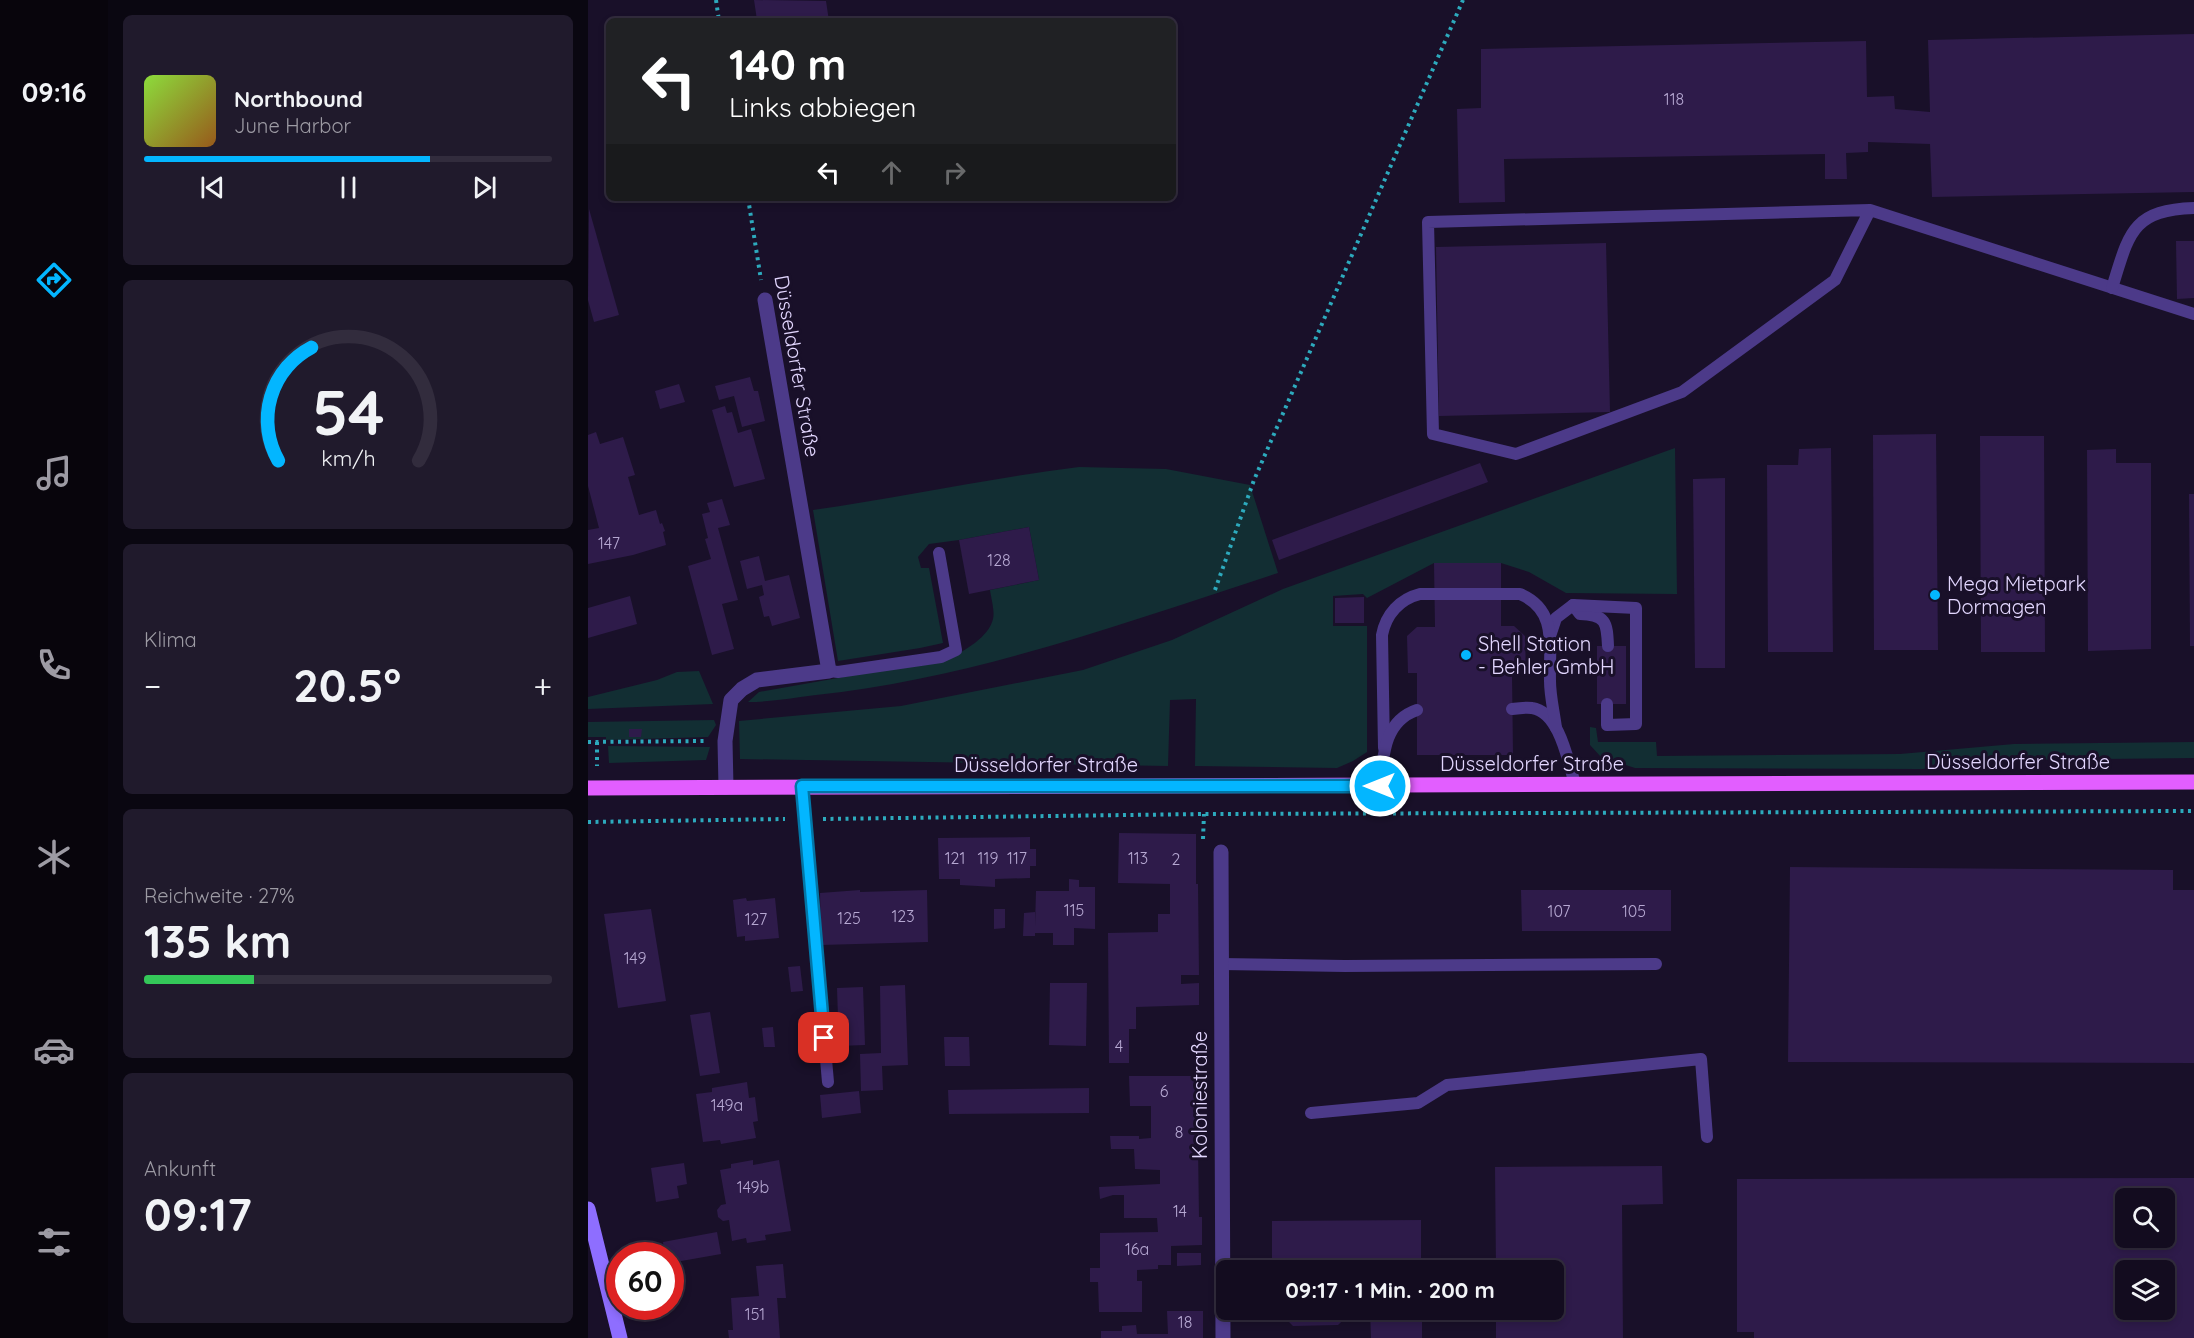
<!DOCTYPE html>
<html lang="de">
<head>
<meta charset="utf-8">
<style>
  :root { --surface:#130c1f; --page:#201a2c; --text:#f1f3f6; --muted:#9d9ba4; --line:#322c3d; --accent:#03b6ff }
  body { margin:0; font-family:Quicksand,sans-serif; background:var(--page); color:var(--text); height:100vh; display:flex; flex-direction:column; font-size:22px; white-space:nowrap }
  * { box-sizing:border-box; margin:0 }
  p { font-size:20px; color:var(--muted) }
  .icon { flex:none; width:33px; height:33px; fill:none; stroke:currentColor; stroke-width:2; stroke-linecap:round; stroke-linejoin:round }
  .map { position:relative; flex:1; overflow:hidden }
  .side { display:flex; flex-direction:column; gap:15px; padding:15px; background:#0a0711; width:480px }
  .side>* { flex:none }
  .top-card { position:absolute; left:18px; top:18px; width:570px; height:183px; border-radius:9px; box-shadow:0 3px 9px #0003,0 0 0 2px var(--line); background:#202124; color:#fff; overflow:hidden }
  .fabs { position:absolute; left:1527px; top:1188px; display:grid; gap:12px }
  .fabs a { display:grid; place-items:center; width:60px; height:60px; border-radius:9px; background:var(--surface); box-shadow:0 3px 9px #0003,0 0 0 2px var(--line); font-size:30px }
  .speed { position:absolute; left:18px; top:1242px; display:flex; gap:12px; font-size:30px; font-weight:700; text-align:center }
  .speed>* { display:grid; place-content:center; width:78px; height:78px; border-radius:50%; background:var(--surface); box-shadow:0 3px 9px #0003,0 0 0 2px var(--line); line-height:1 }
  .speed .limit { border:9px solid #d22; background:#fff; color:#111 }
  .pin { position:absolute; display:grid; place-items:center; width:51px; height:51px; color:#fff; margin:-26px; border-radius:12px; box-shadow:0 3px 9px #0006 }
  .me { position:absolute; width:66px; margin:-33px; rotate:270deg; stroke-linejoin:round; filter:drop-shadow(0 0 4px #0008) }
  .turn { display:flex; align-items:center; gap:21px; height:126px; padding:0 24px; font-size:27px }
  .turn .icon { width:78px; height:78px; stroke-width:2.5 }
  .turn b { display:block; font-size:42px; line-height:51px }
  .lanes { display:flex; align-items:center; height:57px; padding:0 24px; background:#0003; justify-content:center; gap:30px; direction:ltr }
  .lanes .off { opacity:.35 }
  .big { font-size:45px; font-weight:700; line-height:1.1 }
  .side .tile { flex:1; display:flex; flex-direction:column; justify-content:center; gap:9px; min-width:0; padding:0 21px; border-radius:9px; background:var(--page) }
  .side .dial { align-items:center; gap:0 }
  .dial svg { height:156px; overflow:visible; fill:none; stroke:var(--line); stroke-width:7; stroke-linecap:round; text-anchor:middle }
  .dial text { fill:var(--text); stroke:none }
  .song { display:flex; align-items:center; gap:18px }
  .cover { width:72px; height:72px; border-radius:9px; background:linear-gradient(135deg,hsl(90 70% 55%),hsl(30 70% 35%)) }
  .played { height:6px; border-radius:3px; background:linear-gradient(90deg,var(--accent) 70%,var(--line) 70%) }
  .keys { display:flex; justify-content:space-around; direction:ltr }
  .heat { display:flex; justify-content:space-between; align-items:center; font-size:33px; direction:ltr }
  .charge { height:9px; border-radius:4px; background:linear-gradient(90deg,#34c759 27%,var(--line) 0) }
  .trip { position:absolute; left:628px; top:1260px; width:348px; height:60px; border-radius:9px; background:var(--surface); box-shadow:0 3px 9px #0003,0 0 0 2px var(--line); font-weight:700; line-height:60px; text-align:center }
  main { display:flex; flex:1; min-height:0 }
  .dock { display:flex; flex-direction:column; width:108px; justify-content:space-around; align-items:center; background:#08050c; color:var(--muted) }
  .dock .icon { width:42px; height:42px }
  .dock .on { color:var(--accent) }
  .dock b { font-size:27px; color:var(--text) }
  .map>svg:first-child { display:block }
</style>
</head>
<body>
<main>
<nav class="dock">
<b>09:16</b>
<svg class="icon on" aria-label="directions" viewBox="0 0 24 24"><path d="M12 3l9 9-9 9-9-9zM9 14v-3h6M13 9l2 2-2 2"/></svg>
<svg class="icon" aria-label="music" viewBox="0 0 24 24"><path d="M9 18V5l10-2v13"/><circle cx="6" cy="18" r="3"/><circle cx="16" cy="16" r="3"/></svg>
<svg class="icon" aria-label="phone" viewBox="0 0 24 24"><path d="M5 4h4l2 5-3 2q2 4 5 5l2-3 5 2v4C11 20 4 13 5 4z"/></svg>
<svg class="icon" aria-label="climate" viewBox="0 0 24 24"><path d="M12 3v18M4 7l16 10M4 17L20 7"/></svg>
<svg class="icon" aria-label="car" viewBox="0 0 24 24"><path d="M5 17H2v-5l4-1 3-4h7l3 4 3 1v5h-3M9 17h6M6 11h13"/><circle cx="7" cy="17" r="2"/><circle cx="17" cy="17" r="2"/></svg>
<svg class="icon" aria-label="filters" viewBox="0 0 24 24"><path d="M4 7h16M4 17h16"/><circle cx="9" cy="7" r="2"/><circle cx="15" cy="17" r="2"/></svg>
</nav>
<section class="side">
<div class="tile">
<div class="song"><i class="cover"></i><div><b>Northbound</b><p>June Harbor</p></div></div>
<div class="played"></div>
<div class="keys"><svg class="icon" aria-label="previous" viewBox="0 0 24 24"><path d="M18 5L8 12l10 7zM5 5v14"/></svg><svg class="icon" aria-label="pause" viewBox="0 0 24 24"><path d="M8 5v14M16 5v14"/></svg><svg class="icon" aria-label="next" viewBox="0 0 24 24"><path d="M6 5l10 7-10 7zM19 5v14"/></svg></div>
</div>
<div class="tile dial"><svg viewBox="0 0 100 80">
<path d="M14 69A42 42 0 1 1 86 69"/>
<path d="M14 69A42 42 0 0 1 31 11" stroke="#03b6ff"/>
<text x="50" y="56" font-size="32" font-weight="700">54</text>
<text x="50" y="72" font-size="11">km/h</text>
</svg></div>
<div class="tile"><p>Klima</p>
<div class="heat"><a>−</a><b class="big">20.5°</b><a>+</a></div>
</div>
<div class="tile"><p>Reichweite · 27%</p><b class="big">135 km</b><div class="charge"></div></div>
<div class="tile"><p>Ankunft</p><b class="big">09:17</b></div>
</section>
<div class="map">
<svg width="1606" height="1338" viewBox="0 0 1606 1338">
  <rect width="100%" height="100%" fill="#191029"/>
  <g fill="#122e33">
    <polygon points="1087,448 1089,594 978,593 941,572 913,563 846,563 779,598 775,594 745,596 745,626 779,626 779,752 765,761 749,768 607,766 608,699 582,700 580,766 152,759 151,721 313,706 495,670 584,640 695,589"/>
    <path d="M 491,467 L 578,469 L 662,485 L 690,573 C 538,622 387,678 228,695 C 205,698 182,702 160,702 L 171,692 L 362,658 C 376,651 401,637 405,619 C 407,611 403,598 402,590 L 451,580 L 441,527 L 371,540 L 341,544 L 330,557 L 333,568 L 341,568 L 355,643 L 332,648 L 250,661 L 225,510 C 314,497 402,478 491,467 Z"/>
    <polygon points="111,671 125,704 0,709 0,697 69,680 89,672"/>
    <polygon points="126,720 128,725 120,737 18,740 18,737 0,737 0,722"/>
    <polygon points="1002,727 1008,728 1010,742 1068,742 1069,756 1312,754 1426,744 1606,742 1606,758 1426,760 1334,769 1047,768 1013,757 1002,745"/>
    <polygon points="20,746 122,747 118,760 21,763"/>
  </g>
  <g fill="#2e1b4a" fill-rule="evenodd">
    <polygon points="166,0 238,1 241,21 181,21 181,18 169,20"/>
    <polygon points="1606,34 1606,192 1344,197 1342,144 1280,142 1280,152 1258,153 1259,179 1237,179 1237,154 916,159 917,202 871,203 869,109 893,108 893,49 1278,41 1279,97 1306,96 1307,109 1342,112 1340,40"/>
    <polygon points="1,209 31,315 6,322 0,300"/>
    <polygon points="1588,241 1606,241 1606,298 1589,299"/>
    <polygon points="1018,243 1022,412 851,416 848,247"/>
    <polygon points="162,377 166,391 170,391 177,421 154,427 146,396 131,400 127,386"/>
    <polygon points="91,384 97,402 72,409 67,391"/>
    <polygon points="137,406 139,413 144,412 150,433 163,429 177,479 146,487 124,410"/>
    <polygon points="8,432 12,444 35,437 47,475 40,477 51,515 68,510 72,524 74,523 77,531 75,532 78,545 45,555 0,564 0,530 11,528 0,486 0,435"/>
    <polygon points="1348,434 1350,650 1286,650 1285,435"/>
    <polygon points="1392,436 1456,436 1457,652 1393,652"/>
    <polygon points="1243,448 1245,652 1180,652 1179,465 1210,465 1211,449"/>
    <polygon points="1528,449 1528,463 1563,463 1563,649 1500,651 1499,450"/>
    <polygon points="892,463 900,482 691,560 684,540"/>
    <polygon points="1137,478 1137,668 1107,668 1105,479"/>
    <polygon points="1601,494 1606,494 1606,646 1602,646"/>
    <polygon points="134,499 142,525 130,528 150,600 134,604 146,649 124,655 100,566 123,559 117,539 120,538 114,514 122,512 119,503"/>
    <polygon points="441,527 451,580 381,594 371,540"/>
    <polygon points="171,556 177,581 201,575 212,618 184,626 181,616 176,617 171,597 176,595 174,585 159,589 152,561"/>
    <polygon points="846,563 913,563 913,626 926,626 937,636 938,674 924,674 925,755 829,755 829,673 820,673 819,636 829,627 847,627"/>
    <polygon points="42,596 49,624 0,638 0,608"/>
    <polygon points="776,597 776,623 747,623 747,598"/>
    <rect x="1009" y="646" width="29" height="58"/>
    <polygon points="41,729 54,729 53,737 41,737"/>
    <polygon points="531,833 608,834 608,884 610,884 611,975 593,975 593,984 611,983 611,1005 548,1007 548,1029 541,1029 541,1063 521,1063 520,933 570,932 570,914 582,914 582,884 530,883"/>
    <polygon points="442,837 442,849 448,849 448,866 442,866 442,878 407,879 407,887 372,885 372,879 351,879 350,838"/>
    <polygon points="1202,867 1585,870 1585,890 1606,890 1606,1063 1200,1062"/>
    <polygon points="481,879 491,880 491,887 507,887 507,929 486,928 486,945 465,945 465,933 447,933 447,936 435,936 436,913 447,912 447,926 448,891 481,891"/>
    <polygon points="272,890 272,892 339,890 340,942 233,945 232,893"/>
    <polygon points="933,890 1083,890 1083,931 934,931"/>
    <polygon points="158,898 159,901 187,898 191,938 157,941 157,936 149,937 145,900"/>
    <polygon points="63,909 78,1001 30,1008 16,914"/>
    <polygon points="406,909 417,909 417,928 406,929"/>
    <polygon points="212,966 215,991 203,992 200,967"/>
    <polygon points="462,983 499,983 498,1046 461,1045"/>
    <polygon points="317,985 320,1065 294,1066 295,1090 273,1091 272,1054 293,1053 292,986"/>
    <polygon points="275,987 277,1045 251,1046 249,988"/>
    <polygon points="122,1012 132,1073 112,1076 102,1015"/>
    <polygon points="185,1027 187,1047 176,1047 174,1028"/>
    <polygon points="356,1037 381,1037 382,1066 357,1066"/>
    <polygon points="541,1076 609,1076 611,1217 614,1217 614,1245 583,1246 583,1265 570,1265 570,1269 549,1270 549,1281 554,1281 554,1312 511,1312 510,1282 502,1282 502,1268 512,1268 512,1233 570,1232 569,1218 536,1218 536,1195 525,1195 512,1199 511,1187 572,1184 572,1170 547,1169 546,1149 523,1149 522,1136 551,1136 551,1139 563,1138 563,1106 542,1106"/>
    <polygon points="159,1082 161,1098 167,1097 170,1121 165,1122 168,1138 133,1144 132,1140 115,1142 108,1094 124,1092 124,1088"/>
    <polygon points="501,1088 501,1113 361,1114 360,1090"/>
    <polygon points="271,1091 273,1113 234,1118 232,1095"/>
    <polygon points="165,1160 165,1165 191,1160 203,1231 177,1235 178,1240 159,1243 158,1238 144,1241 141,1220 135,1221 130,1217 129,1210 133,1205 138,1204 132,1170 143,1168 143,1164"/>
    <polygon points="96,1163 99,1184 89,1186 91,1198 68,1202 63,1168"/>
    <polygon points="1074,1166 1075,1204 1034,1205 1035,1338 908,1338 908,1310 966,1310 966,1270 908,1270 907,1167"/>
    <path d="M 1606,1178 L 1606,1338 L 1166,1338 L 1166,1332 L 1149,1332 L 1149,1179 ZM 1538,1198 L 1576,1198 L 1576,1238 L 1538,1238 ZM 1538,1270 L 1576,1270 L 1576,1310 L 1538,1310 Z"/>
    <polygon points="833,1220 833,1270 684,1270 684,1221"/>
    <polygon points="129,1232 133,1254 82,1263 82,1256 77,1256 75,1242"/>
    <polygon points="589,1253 613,1253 613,1265 589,1266"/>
    <polygon points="195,1264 198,1298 189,1298 192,1338 141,1338 140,1330 145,1330 143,1298 171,1296 168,1266"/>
    <polygon points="689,1310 766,1310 750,1325 705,1326"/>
    <polygon points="782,1310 834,1310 834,1338 783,1338"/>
    <polygon points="579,1311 615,1311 615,1338 513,1338 513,1331 534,1331 534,1326 548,1325 549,1334 580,1334"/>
  </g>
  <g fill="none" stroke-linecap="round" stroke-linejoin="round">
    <g stroke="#2daabd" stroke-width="4" stroke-dasharray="3 4.5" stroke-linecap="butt">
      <polyline points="128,0 131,21"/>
      <polyline points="160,198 173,280"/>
      <polyline points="627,590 666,480 875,0"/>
      <polyline points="0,742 116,741"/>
      <polyline points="9,742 9,766"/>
      <polyline points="235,819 616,814 1606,811"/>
      <polyline points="0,822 197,819"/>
      <polyline points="615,839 616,814"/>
    </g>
    <g stroke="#4c3a89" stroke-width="12">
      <polyline points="1282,210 1247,280 1094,392 928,454 845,434 840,222 1282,210 1606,314"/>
      <path d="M 1524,288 C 1541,234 1543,210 1606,208"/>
      <path d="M 985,605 L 992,614 C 1018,615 1019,622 1020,646"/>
      <polyline points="962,636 968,618 985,605 1048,608 1048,724 1019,725 1019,704"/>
      <polyline points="241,671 250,672 353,657 368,650 351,553"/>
      <path d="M 924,709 C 931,708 938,707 944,708 C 972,712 980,762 987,784"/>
      <path d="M 796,748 L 794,635 C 798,614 812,599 832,594 L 932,594 C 970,610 961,646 962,681 C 962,696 966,712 968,728"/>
      <path d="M 792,786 C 795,756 796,721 829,710"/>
      <polyline points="214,787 240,1082"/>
      <polyline points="633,964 757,966 1068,964"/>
      <polyline points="723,1113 830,1103 859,1085 1113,1059 1119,1137"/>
    </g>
    <g stroke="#4c3a89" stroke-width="15">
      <polyline points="138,787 137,741 143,700 154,689 169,680 241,671 177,300"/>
      <polyline points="633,852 635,1338"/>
    </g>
    <polyline stroke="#8e6eff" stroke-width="15" points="0,1209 32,1338"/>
    <polyline stroke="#e25eff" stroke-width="15" points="0,788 1606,782"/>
  </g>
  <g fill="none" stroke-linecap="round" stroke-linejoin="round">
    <g stroke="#0276a6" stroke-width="15">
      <polyline id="route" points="236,1038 214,786 792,786"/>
    </g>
    <use href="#route" stroke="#03b6ff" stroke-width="10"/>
  </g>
  <g fill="#03b6ff" stroke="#191029" stroke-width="2">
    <circle cx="1347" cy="595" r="6"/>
    <circle cx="878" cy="655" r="6"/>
  </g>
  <g text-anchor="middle" stroke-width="6" stroke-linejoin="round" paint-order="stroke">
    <g font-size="16" fill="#b6a8d2">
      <text x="1086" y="105">118</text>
      <text x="21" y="549">147</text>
      <text x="411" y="566">128</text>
      <text x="367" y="864">121</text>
      <text x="400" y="864">119</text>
      <text x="429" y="864">117</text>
      <text x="550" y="864">113</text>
      <text x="588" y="865">2</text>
      <text x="486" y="916">115</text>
      <text x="971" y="917">107</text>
      <text x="1046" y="917">105</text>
      <text x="315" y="922">123</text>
      <text x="261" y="924">125</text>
      <text x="168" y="925">127</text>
      <text x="47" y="964">149</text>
      <text x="531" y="1052">4</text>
      <text x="576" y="1097">6</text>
      <text x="139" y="1111">149a</text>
      <text x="591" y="1138">8</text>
      <text x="165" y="1193">149b</text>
      <text x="592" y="1217">14</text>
      <text x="549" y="1255">16a</text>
      <text x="167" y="1320">151</text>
      <text x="597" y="1328">18</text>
    </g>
    <g font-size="20" fill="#e3d7ff" stroke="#191029">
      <text transform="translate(209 366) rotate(80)" y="7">Düsseldorfer Straße</text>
      <text x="1430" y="769">Düsseldorfer Straße</text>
      <text x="944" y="771">Düsseldorfer Straße</text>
      <text x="458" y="772">Düsseldorfer Straße</text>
      <text transform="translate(612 1095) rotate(-90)" y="7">Koloniestraße</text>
    </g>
    <g font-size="20" fill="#e3d7ff" stroke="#191029" text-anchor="start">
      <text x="1359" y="591">Mega Mietpark<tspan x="1359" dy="23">Dormagen</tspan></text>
      <text x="890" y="651">Shell Station<tspan x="890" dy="23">- Behler GmbH</tspan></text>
    </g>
  </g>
</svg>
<div class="fabs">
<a><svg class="icon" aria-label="search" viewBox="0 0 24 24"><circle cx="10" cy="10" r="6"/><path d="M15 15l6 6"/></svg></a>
<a><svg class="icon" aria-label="layers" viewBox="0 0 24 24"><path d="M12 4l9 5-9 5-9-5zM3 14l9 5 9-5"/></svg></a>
</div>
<div class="speed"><div class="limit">60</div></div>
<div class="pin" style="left:236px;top:1038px;background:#d93025"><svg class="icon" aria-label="arrive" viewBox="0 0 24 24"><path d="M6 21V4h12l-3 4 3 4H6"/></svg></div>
<svg class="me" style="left:792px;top:786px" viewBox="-20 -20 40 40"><circle r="17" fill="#03b6ff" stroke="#fff" stroke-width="3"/><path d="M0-11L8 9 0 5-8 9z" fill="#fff"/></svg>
<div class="trip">09:17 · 1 Min. · 200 m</div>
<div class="top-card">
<div class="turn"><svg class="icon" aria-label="left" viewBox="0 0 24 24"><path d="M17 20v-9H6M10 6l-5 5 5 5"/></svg><div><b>140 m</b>Links abbiegen</div></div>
<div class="lanes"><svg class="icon" aria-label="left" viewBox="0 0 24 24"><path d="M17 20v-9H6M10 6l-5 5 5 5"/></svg><svg class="icon off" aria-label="ahead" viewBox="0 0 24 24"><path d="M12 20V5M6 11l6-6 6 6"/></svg><svg class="icon off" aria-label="right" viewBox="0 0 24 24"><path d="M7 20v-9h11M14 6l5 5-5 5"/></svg></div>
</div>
</div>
</main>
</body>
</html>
